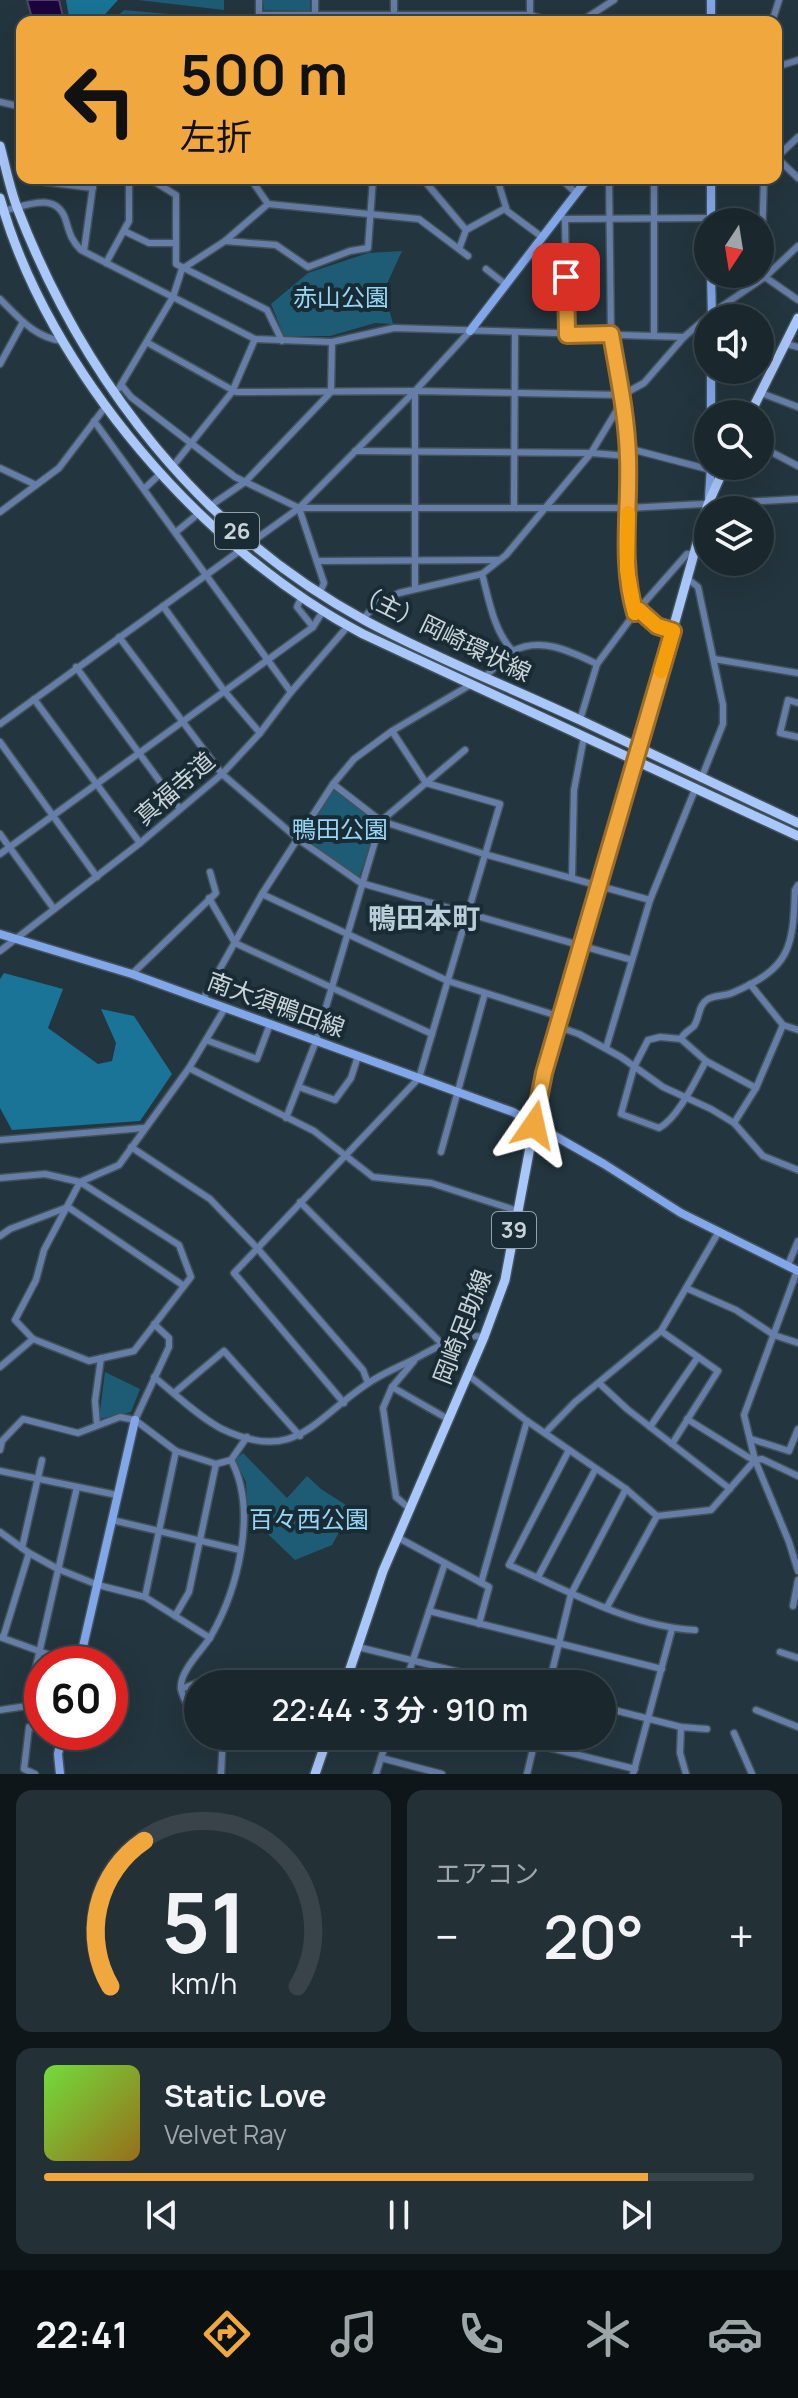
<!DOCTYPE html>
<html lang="ja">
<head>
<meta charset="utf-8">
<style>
  :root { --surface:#1a282e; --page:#233036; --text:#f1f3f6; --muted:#9fa6aa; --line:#38444a; --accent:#efa73e }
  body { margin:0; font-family:Manrope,"Noto Sans JP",sans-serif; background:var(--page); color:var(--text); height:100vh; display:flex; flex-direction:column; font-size:30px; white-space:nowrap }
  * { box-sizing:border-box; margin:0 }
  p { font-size:26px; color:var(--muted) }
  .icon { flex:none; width:44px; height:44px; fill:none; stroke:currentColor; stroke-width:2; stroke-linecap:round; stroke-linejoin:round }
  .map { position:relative; height:1774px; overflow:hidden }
  .sheet { display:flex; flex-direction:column; gap:16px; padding:16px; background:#0e1619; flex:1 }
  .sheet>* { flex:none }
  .guide { position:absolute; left:16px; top:16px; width:766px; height:168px; border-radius:16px; box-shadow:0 8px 32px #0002,0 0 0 2px var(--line); background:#efa73e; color:#111; overflow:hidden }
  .needle { width:52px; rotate:192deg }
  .buttons { position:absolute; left:694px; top:208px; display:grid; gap:16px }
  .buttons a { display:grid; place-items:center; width:80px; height:80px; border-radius:50%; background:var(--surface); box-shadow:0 8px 32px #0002,0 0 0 2px var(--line); font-size:40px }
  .speed { position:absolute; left:24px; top:1646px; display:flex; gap:16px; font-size:40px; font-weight:700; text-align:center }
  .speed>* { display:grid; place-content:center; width:104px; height:104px; border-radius:50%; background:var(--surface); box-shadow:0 8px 32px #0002,0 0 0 2px var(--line); line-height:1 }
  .speed .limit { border:12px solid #d22; background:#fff; color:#111 }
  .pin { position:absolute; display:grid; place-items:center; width:68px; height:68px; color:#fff; margin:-34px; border-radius:16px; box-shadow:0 4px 12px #0006 }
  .me { position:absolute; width:88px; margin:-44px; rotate:11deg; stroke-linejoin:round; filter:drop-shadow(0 0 6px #0008) }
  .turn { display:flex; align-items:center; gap:28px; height:168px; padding:0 32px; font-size:36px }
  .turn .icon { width:104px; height:104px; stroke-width:2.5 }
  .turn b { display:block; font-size:56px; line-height:68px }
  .big { font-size:60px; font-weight:600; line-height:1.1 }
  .sheet .tile { flex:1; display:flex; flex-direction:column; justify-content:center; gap:12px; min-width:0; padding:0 28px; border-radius:16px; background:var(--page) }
  .sheet .dial { align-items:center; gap:0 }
  .dial svg { height:208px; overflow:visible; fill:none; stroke:var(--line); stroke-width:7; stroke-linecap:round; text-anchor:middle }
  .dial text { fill:var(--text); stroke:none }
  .song { display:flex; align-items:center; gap:24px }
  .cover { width:96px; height:96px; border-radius:12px; background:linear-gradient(135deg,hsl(100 70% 55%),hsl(40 70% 35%)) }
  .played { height:8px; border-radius:4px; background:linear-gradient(90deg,var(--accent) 85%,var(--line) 85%) }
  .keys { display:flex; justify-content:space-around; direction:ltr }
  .heat { display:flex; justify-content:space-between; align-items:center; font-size:44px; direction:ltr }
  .sheet .tiles { flex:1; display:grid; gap:16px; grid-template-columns:1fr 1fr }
  .tile:last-child { grid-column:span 2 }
  .trip { position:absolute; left:184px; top:1670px; width:432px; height:80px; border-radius:40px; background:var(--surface); box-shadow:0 8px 32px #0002,0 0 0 2px var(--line); font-weight:600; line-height:80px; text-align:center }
  .tab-bar { display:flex; height:128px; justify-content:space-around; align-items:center; background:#0a1012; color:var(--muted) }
  .tab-bar .icon { width:56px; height:56px }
  .tab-bar .active { color:var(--accent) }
  .tab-bar b { font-size:36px; color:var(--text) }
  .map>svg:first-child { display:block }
</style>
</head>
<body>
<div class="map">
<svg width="798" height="1774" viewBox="0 0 798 1774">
  <rect width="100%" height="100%" fill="#23353e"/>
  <g fill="#1e5c76">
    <polygon points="138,0 224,0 224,10"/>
    <polygon points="263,0 310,0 310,11 264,10"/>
    <polygon points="124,10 224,19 224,22 111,22"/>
    <polygon points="402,251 384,290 393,324 375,323 330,336 284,336 271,304 308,273 368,253"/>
    <polygon points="334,788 377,823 359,878 300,838"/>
    <polygon points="105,1372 140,1389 131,1412 99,1419"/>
    <polygon points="243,1453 287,1498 307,1476 321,1489 352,1509 332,1545 295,1560 248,1515 246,1482 235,1460"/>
  </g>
  <g fill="#197497">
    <polygon points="66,0 118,0 98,22 70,22"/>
    <polygon points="4,973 63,989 48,1028 98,1064 112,1061 116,1043 101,1009 134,1016 172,1074 140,1121 12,1130 0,1108 0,979"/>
  </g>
  <polygon fill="#1b053d" stroke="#4f436c" stroke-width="2" points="27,0 59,0 63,17 33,22"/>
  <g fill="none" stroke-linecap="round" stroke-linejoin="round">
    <g stroke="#41525a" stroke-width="9">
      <g id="street">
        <polyline points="259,0 259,22"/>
        <polyline points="315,0 315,15"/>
        <polyline points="394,0 394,22"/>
        <polyline points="530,0 530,15"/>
        <polyline points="259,15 530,15 554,22"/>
        <polyline points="580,22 614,0"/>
        <polyline points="772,22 779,0"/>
        <polyline points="776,67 798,60"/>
        <polyline points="0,102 22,107"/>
        <polyline points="776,157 798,178"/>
        <polyline points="776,158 798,137"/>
        <polyline points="45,178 45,182 93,188"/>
        <polyline points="148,178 176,195 176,264 267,310 282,341"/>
        <polyline points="250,178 268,204"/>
        <polyline points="427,178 428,185 466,230"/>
        <polyline points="497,178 507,211 542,237"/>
        <polyline points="560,178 576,193"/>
        <polyline points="609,178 611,334 623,400 627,448 627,570 635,613"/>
        <polyline points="764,178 761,270 765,277 798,300"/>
        <path d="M 3,211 C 25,206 57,190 66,221 C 70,234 71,240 81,250 L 255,339 L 332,342 L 394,328 L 684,337"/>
        <polyline points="559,216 565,219 711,218"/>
        <polyline points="565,219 567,335"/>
        <polyline points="124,231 149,243 176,243"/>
        <polyline points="225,241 276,245 308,267 350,251 368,248 373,178"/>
        <polyline points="459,249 466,230 506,208"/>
        <polyline points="84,251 94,178"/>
        <polyline points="106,263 129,221 129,178"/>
        <polyline points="486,269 505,284"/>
        <path d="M 0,299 C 19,318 35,338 63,341"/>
        <polyline points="654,336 654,178"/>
        <polyline points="148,343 236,392 415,391 622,395 644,383 684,337 712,313 765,277 798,246"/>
        <polyline points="786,344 798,347"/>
        <polyline points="0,364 23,322"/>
        <polyline points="122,386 131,397 235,477 299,508 628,508 798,499"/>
        <polyline points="119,388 173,297 182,269 225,241 268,204 419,219 468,256"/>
        <polyline points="761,393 798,407"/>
        <polyline points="94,421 291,692"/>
        <polyline points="760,446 798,466"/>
        <polyline points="627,448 711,470"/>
        <polyline points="355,451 591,453 628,456"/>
        <polyline points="173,466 232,392 255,339"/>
        <polyline points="0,468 36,485"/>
        <polyline points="144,489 160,474"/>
        <polyline points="210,506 245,482 331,392 332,342"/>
        <polyline points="514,506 515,333"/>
        <polyline points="299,508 324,583 320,592"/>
        <polyline points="0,512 59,468 106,406"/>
        <polyline points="176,532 198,514"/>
        <polyline points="318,561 498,560"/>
        <path d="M 482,574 C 489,600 494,632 513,651"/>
        <polyline points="688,579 698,587 723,705 723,724 701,779"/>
        <polyline points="415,589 415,391"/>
        <polyline points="301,598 297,607 313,627"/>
        <polyline points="163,606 225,692 260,733"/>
        <polyline points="639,610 657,626 672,631"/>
        <polyline points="363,619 377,603 399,593 482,574 506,555 591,453 623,400"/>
        <polyline points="119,637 222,774 298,839 361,883 632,960"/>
        <polyline points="714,659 798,673"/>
        <polyline points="76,667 180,809"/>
        <path d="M 485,677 C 494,669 503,657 513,651 C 541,636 572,652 597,664"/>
        <polyline points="34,699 140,843"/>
        <polyline points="798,703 788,700 780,733 798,737"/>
        <polyline points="580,720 597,664 635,613 687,554 695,554"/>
        <polyline points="0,724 299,508 415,391 470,331"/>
        <polyline points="0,742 97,877"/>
        <polyline points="333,784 381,821 484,854 650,900"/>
        <polyline points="0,834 54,909"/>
        <polyline points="0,854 313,627 323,611"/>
        <polyline points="572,877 574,790 584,737"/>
        <polyline points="262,894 448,981 561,1017"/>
        <polyline points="209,898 235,943 432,1034"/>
        <polyline points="0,951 140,843 222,774 260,733 291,692 348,626"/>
        <polyline points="132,974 216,893 210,872"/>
        <polyline points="203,999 262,894 333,784 354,759 392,731 470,685"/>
        <polyline points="783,1025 798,1030"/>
        <polyline points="559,1027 579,1034 621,1057 663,1087 711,1109 734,1123 763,1156 798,1170"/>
        <polyline points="681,1039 706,1061 756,1088"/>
        <polyline points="206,1040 257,1059 270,1024"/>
        <polyline points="606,1048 650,900 696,787"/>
        <path d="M 706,1061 C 695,1081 678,1118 659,1128 L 621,1114 L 634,1067 L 648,1040 L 660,1037 L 681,1039 C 684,1032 689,1031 694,1026 C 700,1017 698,1005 708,999 C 715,995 725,996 732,993 C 790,968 793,949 795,890 L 798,885"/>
        <polyline points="189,1068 314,1131 373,1177 431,1183 518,1211"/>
        <polyline points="299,1087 335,1100 351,1078 358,1056"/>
        <polyline points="286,1118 316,1041 381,821 465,750"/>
        <polyline points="734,1123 756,1088 783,1025 750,984"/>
        <polyline points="0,1140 144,1128"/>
        <polyline points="131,1147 210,1199 257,1248 363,1370 368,1383"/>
        <polyline points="441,1152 485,993"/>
        <polyline points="0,1178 45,1174 80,1182 179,1245 191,1277 134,1351 89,1361 33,1339 15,1320 36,1280 44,1250 80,1182 119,1165 189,1068 225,1008"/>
        <polyline points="300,1202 442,1344"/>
        <polyline points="0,1236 10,1229 68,1207 184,1286"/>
        <polyline points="788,1265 798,1241"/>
        <polyline points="797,1271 744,1415 755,1460 789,1542 798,1571"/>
        <polyline points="686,1288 736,1310 774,1335 798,1343"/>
        <polyline points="661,1331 718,1371 672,1444"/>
        <polyline points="0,1367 33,1339"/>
        <polyline points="468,1375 527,1421 626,1489 657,1516"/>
        <path d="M 154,1377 C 174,1393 200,1418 222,1429 C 296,1464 314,1419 367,1384 C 384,1372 404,1365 422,1355 C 442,1344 461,1333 484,1337"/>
        <polyline points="599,1383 627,1409 730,1489"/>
        <polyline points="392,1387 448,1419"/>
        <polyline points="174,1393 224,1351 300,1436"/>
        <polyline points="344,1403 234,1273 419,1078 500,804 426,783 392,731"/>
        <polyline points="687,1419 748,1457 755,1460 762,1459 798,1476"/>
        <polyline points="135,1420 169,1347 169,1338 154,1324"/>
        <polyline points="97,1425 95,1401 101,1358"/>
        <polyline points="650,1427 698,1357"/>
        <polyline points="545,1433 575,1402 661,1331 718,1233"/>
        <polyline points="751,1439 789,1451 798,1429"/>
        <polyline points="0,1450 2,1441 23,1419 78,1433 120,1417 135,1420 176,1451 216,1464 231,1460 247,1437"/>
        <path d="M 569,1450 L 509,1565 C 567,1590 631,1627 695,1630"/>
        <polyline points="0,1471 117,1495"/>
        <polyline points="410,1509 396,1497 383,1408 392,1387 414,1361"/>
        <polyline points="657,1516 711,1510 755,1460"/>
        <polyline points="112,1520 240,1550"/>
        <polyline points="0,1532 29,1553 58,1569 98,1585 145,1597 210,1638"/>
        <polyline points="397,1537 489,1587 479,1624"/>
        <polyline points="22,1548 42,1460"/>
        <polyline points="538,1577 595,1470"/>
        <polyline points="481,1583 527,1421"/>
        <polyline points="145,1597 176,1451"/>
        <polyline points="793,1606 798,1580"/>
        <polyline points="607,1607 657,1516"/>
        <polyline points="429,1611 662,1669"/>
        <polyline points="175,1616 189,1592 216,1464"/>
        <polyline points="0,1637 75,1664"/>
        <polyline points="3,1638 29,1553"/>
        <polyline points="358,1647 508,1684"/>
        <polyline points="780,1652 798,1658"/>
        <polyline points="405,1684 445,1563"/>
        <polyline points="549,1684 571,1594 626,1489"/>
        <polyline points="181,1689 202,1681 214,1684"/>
        <polyline points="27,1706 77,1487"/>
        <polyline points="602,1707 681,1727 707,1729"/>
        <polyline points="0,1710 27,1706 42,1710"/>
        <polyline points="756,1710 798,1727"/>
        <path d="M 198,1721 C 192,1714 183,1699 181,1689 C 179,1671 202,1651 211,1636 C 238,1589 258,1510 231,1460"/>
        <polyline points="681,1727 680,1753 686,1774"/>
        <polyline points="734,1733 752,1774"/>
        <polyline points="502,1736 635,1769"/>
        <polyline points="381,1758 442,1774"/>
        <polyline points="35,1774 24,1769 29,1727 42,1728"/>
        <polyline points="221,1774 223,1736"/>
        <polyline points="376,1774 388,1736"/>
        <polyline points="527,1774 536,1736"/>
        <polyline points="633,1774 672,1629"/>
      </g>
    </g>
    <g stroke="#41525a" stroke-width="11">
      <g id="secondary">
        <polyline points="711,22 711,0"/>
        <polyline points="711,178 711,222"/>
        <polyline points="711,274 712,318"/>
        <polyline points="470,331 588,178"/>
        <polyline points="711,414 711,370"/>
        <polyline points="709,497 711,466"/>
        <polyline points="0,934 132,974 513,1112 604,1164 681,1213 798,1271"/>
        <polyline points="79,1664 135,1420"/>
        <polyline points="60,1774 58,1754 63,1732"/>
      </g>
    </g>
    <g stroke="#41525a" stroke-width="12">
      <g id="primary">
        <path d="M 0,146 C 6,168 10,190 18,210 C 85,383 202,532 366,621 C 435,658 509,687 580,720 C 653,754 725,789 798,823"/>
        <path d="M 0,198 C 48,371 205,552 363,634 L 798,836"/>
        <polyline points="750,414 798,318"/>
        <polyline points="345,1684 383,1571 484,1337 505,1280 544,1073 601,885 708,504 725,466"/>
        <polyline points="315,1774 328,1736"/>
      </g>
    </g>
    <use href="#street" stroke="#667da7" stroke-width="6"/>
    <use href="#secondary" stroke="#82a6ea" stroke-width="8"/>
    <use href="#primary" stroke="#aac7fb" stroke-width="9"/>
  </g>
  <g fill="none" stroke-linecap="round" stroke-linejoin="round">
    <g stroke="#9b6d28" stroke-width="20">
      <path id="route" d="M 534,1125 L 544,1073 L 673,631 L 657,626 L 639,610 L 635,613 C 620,562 630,510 628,458 C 627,416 618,375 611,334 L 567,335 L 566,277"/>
    </g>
    <use href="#route" stroke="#efa73e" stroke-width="14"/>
    <polyline stroke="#f59e0b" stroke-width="14" points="628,513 627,570 635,613 639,610 657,626 673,631 661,671"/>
  </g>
  <g text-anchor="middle" stroke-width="8" stroke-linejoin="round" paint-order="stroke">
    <g fill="#192b34" stroke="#94a1a8" stroke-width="2">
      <rect x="215" y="513" width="44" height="36" rx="6"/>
      <rect x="492" y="1212" width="44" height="36" rx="6"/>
    </g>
    <g font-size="22" font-weight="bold" fill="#c9d4d9">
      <text x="237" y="539">26</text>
      <text x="514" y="1238">39</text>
    </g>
    <g font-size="24" fill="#98d6f5" stroke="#192b34">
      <text x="341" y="306">赤山公園</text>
      <text x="340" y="838">鴨田公園</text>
      <text x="309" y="1528">百々西公園</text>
    </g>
    <g font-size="24" fill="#c9d4d9" stroke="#192b34">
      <text transform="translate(443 633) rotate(26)" y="8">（主）岡崎環状線</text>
      <text transform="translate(175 789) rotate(-41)" y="8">真福寺道</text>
      <text transform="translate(276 1005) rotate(20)" y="8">南大須鴨田線</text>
      <text transform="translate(463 1327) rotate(-69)" y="8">岡崎足助線</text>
    </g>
    <g font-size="28" font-weight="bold" fill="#b8ced9" stroke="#192b34">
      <text x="424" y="928">鴨田本町</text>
    </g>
  </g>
</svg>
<div class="buttons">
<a><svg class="needle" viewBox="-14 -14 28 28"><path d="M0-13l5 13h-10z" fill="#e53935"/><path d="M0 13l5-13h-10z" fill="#9fa6aa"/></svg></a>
<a><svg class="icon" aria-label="sound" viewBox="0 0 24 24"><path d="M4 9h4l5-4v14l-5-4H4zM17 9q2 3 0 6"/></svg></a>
<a><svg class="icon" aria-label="search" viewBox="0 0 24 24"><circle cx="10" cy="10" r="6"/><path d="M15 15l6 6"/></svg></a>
<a><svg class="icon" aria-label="layers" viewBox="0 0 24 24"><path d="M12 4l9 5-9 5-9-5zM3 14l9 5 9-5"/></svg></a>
</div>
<div class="speed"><div class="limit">60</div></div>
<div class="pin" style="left:566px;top:277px;background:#d93025"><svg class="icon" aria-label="arrive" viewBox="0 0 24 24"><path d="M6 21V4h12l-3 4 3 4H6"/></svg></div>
<svg class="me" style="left:534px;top:1125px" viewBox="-20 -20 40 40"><path d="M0-17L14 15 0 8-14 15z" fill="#efa73e" stroke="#fff" stroke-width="4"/></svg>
<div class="trip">22:44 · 3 分 · 910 m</div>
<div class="guide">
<div class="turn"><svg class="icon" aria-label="left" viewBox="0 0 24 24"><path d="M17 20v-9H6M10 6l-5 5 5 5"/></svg><div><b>500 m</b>左折</div></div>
</div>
</div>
<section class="sheet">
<div class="tiles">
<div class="tile dial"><svg viewBox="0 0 100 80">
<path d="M14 69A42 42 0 1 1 86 69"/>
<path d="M14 69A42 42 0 0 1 27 13" stroke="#efa73e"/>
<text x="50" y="56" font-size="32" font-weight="700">51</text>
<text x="50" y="72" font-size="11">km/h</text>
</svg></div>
<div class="tile"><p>エアコン</p>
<div class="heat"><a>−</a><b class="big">20°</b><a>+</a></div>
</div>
<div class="tile">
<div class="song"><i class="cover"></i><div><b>Static Love</b><p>Velvet Ray</p></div></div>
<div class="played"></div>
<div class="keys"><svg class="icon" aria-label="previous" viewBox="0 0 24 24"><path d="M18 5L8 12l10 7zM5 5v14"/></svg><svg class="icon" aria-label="pause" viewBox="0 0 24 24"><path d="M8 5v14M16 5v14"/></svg><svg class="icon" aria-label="next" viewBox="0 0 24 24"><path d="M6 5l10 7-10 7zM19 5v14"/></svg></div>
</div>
</div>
</section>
<nav class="tab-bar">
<b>22:41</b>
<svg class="icon active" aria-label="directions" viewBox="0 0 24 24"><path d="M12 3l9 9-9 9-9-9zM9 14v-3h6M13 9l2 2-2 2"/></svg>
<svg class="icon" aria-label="music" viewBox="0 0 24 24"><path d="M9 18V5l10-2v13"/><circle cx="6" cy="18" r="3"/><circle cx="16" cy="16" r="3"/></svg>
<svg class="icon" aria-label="phone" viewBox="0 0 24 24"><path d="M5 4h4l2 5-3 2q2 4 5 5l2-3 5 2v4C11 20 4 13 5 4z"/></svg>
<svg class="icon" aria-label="climate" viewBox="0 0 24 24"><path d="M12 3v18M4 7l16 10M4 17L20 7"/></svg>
<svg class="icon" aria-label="car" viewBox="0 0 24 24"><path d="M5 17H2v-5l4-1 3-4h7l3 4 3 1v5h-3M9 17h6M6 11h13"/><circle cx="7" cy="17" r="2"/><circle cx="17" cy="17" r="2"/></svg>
</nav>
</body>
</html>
